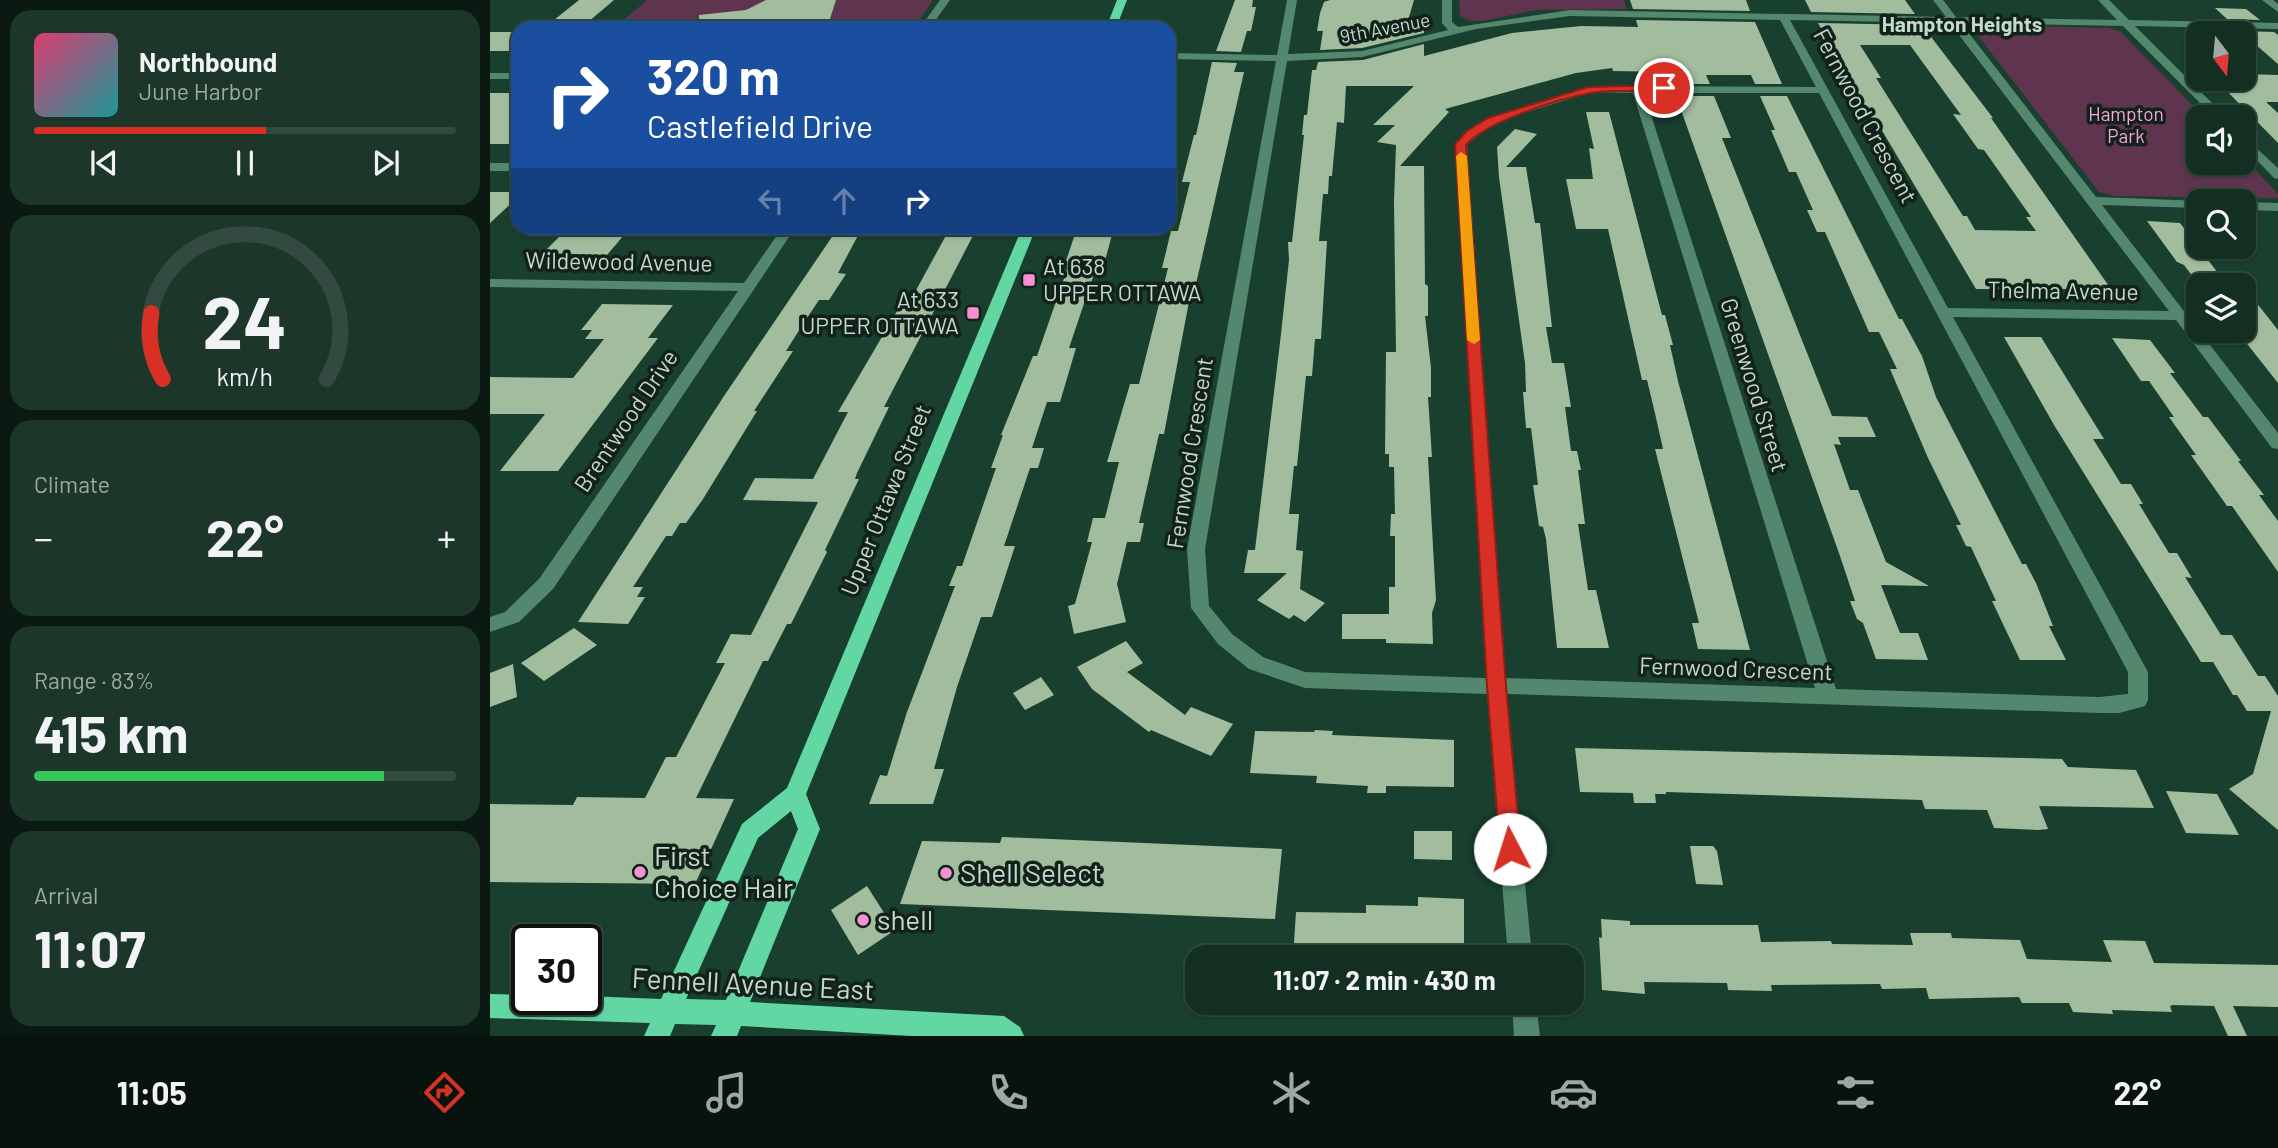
<!DOCTYPE html>
<html lang="en">
<head>
<meta charset="utf-8">
<style>
  :root { --surface:#132f22; --page:#1c372a; --text:#f1f3f6; --muted:#9da9a5; --line:#324a40; --accent:#d93025 }
  body { margin:0; font-family:Barlow,sans-serif; background:var(--page); color:var(--text); height:100vh; display:flex; flex-direction:column; font-size:26px; white-space:nowrap }
  * { box-sizing:border-box; margin:0 }
  p { font-size:23px; color:var(--muted) }
  .icon { flex:none; width:38px; height:38px; fill:none; stroke:currentColor; stroke-width:2; stroke-linecap:round; stroke-linejoin:round }
  .map { position:relative; flex:1; overflow:hidden }
  .side { display:flex; flex-direction:column; gap:10px; padding:10px; background:#0a1a13; width:490px }
  .side>* { flex:none }
  .hud { position:absolute; left:21px; top:21px; width:665px; height:214px; border-radius:21px; box-shadow:0 2px 5px #0004,0 0 0 2px var(--line); background:#1a4fa0; color:#fff; overflow:hidden }
  .needle { width:46px; rotate:164deg }
  .controls { position:absolute; left:1696px; top:21px; display:grid; gap:14px }
  .controls a { display:grid; place-items:center; width:70px; height:70px; border-radius:14px; background:var(--surface); box-shadow:0 2px 5px #0004,0 0 0 2px var(--line); font-size:35px }
  .speed { position:absolute; left:21px; top:924px; display:flex; gap:14px; font-size:35px; font-weight:700; text-align:center }
  .speed>* { display:grid; place-content:center; width:91px; height:91px; border-radius:50%; background:var(--surface); box-shadow:0 2px 5px #0004,0 0 0 2px var(--line); line-height:1 }
  .speed .limit { border:4px solid #111; border-radius:10px; background:#fff; color:#111 }
  .pin { position:absolute; display:grid; place-items:center; width:60px; height:60px; color:#fff; margin:-30px; border:4px solid #fff; border-radius:50%; box-shadow:0 2px 7px #0007 }
  .me { position:absolute; width:77px; margin:-38px; rotate:355deg; stroke-linejoin:round; filter:drop-shadow(0 0 5px #0008) }
  .turn { display:flex; align-items:center; gap:24px; height:147px; padding:0 21px; font-size:32px }
  .turn .icon { width:91px; height:91px; stroke-width:2.5 }
  .turn b { display:block; font-size:49px; line-height:60px }
  .lanes { display:flex; align-items:center; height:66px; padding:0 21px; background:#0003; justify-content:center; gap:35px; direction:ltr }
  .lanes .off { opacity:.35 }
  .big { font-size:52px; font-weight:700; line-height:1.1 }
  .side .tile { flex:1; display:flex; flex-direction:column; justify-content:center; gap:10px; min-width:0; padding:0 24px; border-radius:21px; background:var(--page) }
  .side .dial { align-items:center; gap:0 }
  .dial svg { height:182px; overflow:visible; fill:none; stroke:var(--line); stroke-width:7; stroke-linecap:round; text-anchor:middle }
  .dial text { fill:var(--text); stroke:none }
  .song { display:flex; align-items:center; gap:21px }
  .cover { width:84px; height:84px; border-radius:10px; background:linear-gradient(135deg,hsl(340 70% 55%),hsl(180 70% 35%)) }
  .played { height:7px; border-radius:4px; background:linear-gradient(90deg,var(--accent) 55%,var(--line) 55%) }
  .keys { display:flex; justify-content:space-around; direction:ltr }
  .heat { display:flex; justify-content:space-between; align-items:center; font-size:38px; direction:ltr }
  .charge { height:10px; border-radius:5px; background:linear-gradient(90deg,#34c759 83%,var(--line) 0) }
  .trip { position:absolute; left:695px; top:945px; width:399px; height:70px; border-radius:21px; background:var(--surface); box-shadow:0 2px 5px #0004,0 0 0 2px var(--line); font-weight:700; line-height:70px; text-align:center }
  .tabs { display:flex; height:112px; justify-content:space-around; align-items:center; background:#08130e; color:var(--muted) }
  .tabs .icon { width:49px; height:49px }
  .tabs .current { color:var(--accent) }
  .tabs b { font-size:32px; color:var(--text) }
  main { display:flex; flex:1; min-height:0 }
  .map>svg:first-child { display:block }
</style>
</head>
<body>
<main>
<section class="side">
<div class="tile">
<div class="song"><i class="cover"></i><div><b>Northbound</b><p>June Harbor</p></div></div>
<div class="played"></div>
<div class="keys"><svg class="icon" aria-label="previous" viewBox="0 0 24 24"><path d="M18 5L8 12l10 7zM5 5v14"/></svg><svg class="icon" aria-label="pause" viewBox="0 0 24 24"><path d="M8 5v14M16 5v14"/></svg><svg class="icon" aria-label="next" viewBox="0 0 24 24"><path d="M6 5l10 7-10 7zM19 5v14"/></svg></div>
</div>
<div class="tile dial"><svg viewBox="0 0 100 80">
<path d="M14 69A42 42 0 1 1 86 69"/>
<path d="M14 69A42 42 0 0 1 9 40" stroke="#d93025"/>
<text x="50" y="56" font-size="32" font-weight="700">24</text>
<text x="50" y="72" font-size="11">km/h</text>
</svg></div>
<div class="tile"><p>Climate</p>
<div class="heat"><a>−</a><b class="big">22°</b><a>+</a></div>
</div>
<div class="tile"><p>Range · 83%</p><b class="big">415 km</b><div class="charge"></div></div>
<div class="tile"><p>Arrival</p><b class="big">11:07</b></div>
</section>
<div class="map">
<svg width="1788" height="1036" viewBox="0 0 1788 1036">
  <rect width="100%" height="100%" fill="#193f2e"/>
  <g fill="#5e344f">
    <polygon points="157,0 443,0 424,28 124,28"/>
    <polygon points="969,0 1134,0 1137,9 1047,10 992,21 981,21 970,16"/>
    <polygon points="1486,25 1618,28 1630,31 1714,117 1708,117 1708,163 1754,163 1754,158 1788,194 1788,198 1624,196 1609,192 1482,28"/>
  </g>
  <g fill="#a1bd9e" fill-rule="evenodd">
    <polygon points="89,0 124,0 91,28 54,28"/>
    <polygon points="276,0 346,0 339,22 275,28 209,28 209,15 256,10"/>
    <polygon points="745,0 763,0 762,7 766,7 761,31 757,31 751,52 726,51"/>
    <polygon points="840,0 924,0 919,17 934,17 934,33 872,48 830,50 833,31 827,31 830,13 834,2"/>
    <polygon points="1140,0 1256,0 1260,11 1143,9"/>
    <polygon points="1315,0 1415,0 1425,14 1321,12"/>
    <polygon points="1725,8 1756,9 1770,20 1737,19"/>
    <polygon points="1146,20 1265,22 1292,84 1265,84 1261,75 1216,75 1220,84 1182,84 1178,72 1123,71 1122,68 1086,73 955,109 959,112 910,166 934,166 935,284 938,286 938,316 935,316 941,368 941,397 938,397 942,457 938,457 946,600 942,613 943,644 896,643 896,639 852,639 852,614 899,614 899,587 905,587 905,536 900,536 901,514 905,514 904,467 899,467 899,454 895,454 896,352 906,352 904,201 906,145 887,142 905,125 883,125 924,86 856,86 854,123 847,122 842,176 839,176 838,194 833,194 829,241 837,241 831,339 825,339 822,376 816,376 807,466 804,466 799,514 809,514 806,550 813,551 810,589 835,603 815,622 804,615 799,619 767,600 797,573 754,573 758,550 765,550 791,334 799,260 798,242 802,242 814,135 812,135 814,115 817,115 822,70 826,70 828,62 873,60 934,44 934,56 1022,33 1091,26 1148,27"/>
    <path d="M 1328,23 L 1432,25 L 1503,118 L 1501,118 L 1621,289 L 1486,289 L 1387,122 L 1381,117 ZM 1370,45 L 1420,45 L 1471,115 L 1463,114 L 1488,149 L 1494,150 L 1541,217 L 1536,217 L 1546,231 L 1485,230 L 1477,216 L 1473,216 L 1386,78 L 1391,78 Z"/>
    <polygon points="1750,31 1784,32 1788,35 1788,64"/>
    <rect x="0" y="32" width="28" height="19"/>
    <polygon points="722,62 747,63 744,72 754,72 706,284 703,283 701,291 674,434 669,434 658,483 649,523 654,523 650,542 637,542 627,584 636,622 584,634 578,606 585,604 602,542 597,542 603,518 615,518 629,462 617,462 640,384 649,384 678,268 672,268 681,231 688,231 700,182 692,182 704,135 706,135"/>
    <polygon points="1754,74 1788,75 1788,102 1776,102 1788,113 1788,143 1725,79 1754,79"/>
    <rect x="0" y="93" width="28" height="51"/>
    <polygon points="1186,96 1224,96 1241,138 1232,138 1342,416 1377,417 1386,437 1348,437 1351,445 1344,444 1360,490 1368,490 1396,562 1439,586 1391,585 1410,633 1428,633 1438,660 1386,659 1373,623 1367,619 1360,601 1365,601 1350,556"/>
    <polygon points="1270,96 1297,96 1409,319 1412,319 1432,356 1446,397 1532,564 1536,564 1546,583 1563,626 1559,626 1576,660 1530,660 1502,601 1506,601 1481,547 1476,546 1466,525 1471,525 1438,458 1400,369 1407,369 1389,332 1379,332 1335,232 1327,232 1317,210 1323,210 1306,172 1299,172 1281,130 1285,130"/>
    <polygon points="1096,112 1119,112 1172,315 1175,315 1183,345 1180,345 1188,381 1260,650 1208,649 1202,623 1209,623 1165,449 1173,449 1164,409 1157,380 1152,380 1118,229 1086,229 1076,179 1103,179 1099,148 1104,149"/>
    <polygon points="1025,129 1047,134 1016,167 1036,167 1045,223 1050,223 1062,327 1056,327 1062,363 1074,363 1081,407 1075,407 1081,451 1087,451 1091,470 1088,470 1095,524 1088,524 1098,590 1106,590 1119,648 1067,648 1056,539 1053,527 1049,526 1043,485 1048,485 1041,428 1036,428 1033,392 1036,392 1035,363 1009,177 1007,147"/>
    <polygon points="0,192 28,192 28,197 0,223"/>
    <polygon points="1657,221 1690,223 1737,285 1709,285 1694,265 1687,262"/>
    <polygon points="348,228 372,228 348,273 356,274 339,300 329,300 315,321 296,351 303,351 264,411 267,411 213,499 196,523 190,523 182,536 176,536 143,587 153,587 147,597 155,597 138,624 88,622 234,396"/>
    <polygon points="460,228 487,228 394,407 399,407 367,473 365,479 369,479 335,550 337,552 301,624 297,624 278,661 273,661 206,798 244,799 205,884 0,882 0,804 83,805 87,797 155,798 176,757 186,757 235,663 226,663 241,634 261,635 328,502 253,500 265,478 323,479 358,412 348,412 417,294 424,294"/>
    <polygon points="586,231 623,231 613,268 606,268 579,348 586,348 570,402 557,402 542,448 554,448 548,468 540,468 514,546 525,546 502,617 491,617 467,687 444,769 454,769 443,804 379,804 390,775 397,776 417,712 465,586 459,586 467,566 472,566 506,468 501,468 513,435 511,435 543,356 547,356 578,267 574,267"/>
    <polygon points="72,234 95,235 134,235 117,255 53,253"/>
    <polygon points="1754,287 1788,330 1788,383 1754,340"/>
    <polygon points="112,304 183,305 158,338 168,338 68,471 10,471 55,414 0,414 0,377 83,378 114,339 95,339 102,330 91,330"/>
    <polygon points="1514,337 1551,337 1614,439 1603,439 1631,484 1641,484 1653,504 1649,504 1679,553 1687,553 1702,578 1695,577 1731,635 1742,635 1768,676 1775,676 1788,696 1788,830 1739,789 1763,774 1781,711 1757,711 1747,695 1743,695 1723,662 1711,662 1564,425"/>
    <polygon points="1622,338 1660,340 1685,373 1680,373 1713,417 1718,417 1751,461 1748,461 1774,495 1769,495 1788,521 1788,572 1742,506 1737,506 1701,455 1706,455 1679,417 1684,417 1659,381 1651,381"/>
    <polygon points="84,628 107,645 54,681 31,663"/>
    <polygon points="636,641 653,663 637,672 695,715 701,707 743,724 721,756 661,730 659,732 602,689 587,667"/>
    <polygon points="23,664 27,697 0,707 0,673"/>
    <polygon points="551,677 564,695 535,710 523,693"/>
    <polygon points="825,730 843,731 842,735 964,740 964,787 896,786 896,793 877,793 878,786 826,783 827,776 760,773 765,731 824,732"/>
    <polygon points="1085,748 1572,759 1578,767 1646,770 1664,808 1549,806 1558,829 1548,830 1504,828 1497,810 1435,809 1432,800 1176,792 1176,794 1165,794 1166,803 1144,803 1143,793 1090,792"/>
    <polygon points="1676,791 1727,794 1749,835 1696,833"/>
    <polygon points="924,831 962,831 962,860 924,859"/>
    <polygon points="512,837 792,849 785,919 410,904 432,841 510,843"/>
    <polygon points="1200,846 1223,846 1227,851 1233,885 1206,884"/>
    <polygon points="377,886 405,930 368,955 341,910"/>
    <polygon points="928,897 974,899 974,957 803,957 806,912 876,913 876,905 928,906"/>
    <polygon points="1111,919 1140,921 1140,925 1268,925 1271,942 1341,941 1342,944 1423,945 1420,933 1461,933 1462,938 1530,940 1537,959 1622,962 1613,940 1655,941 1664,963 1788,965 1788,1007 1743,1006 1757,1036 1738,1036 1724,1006 1683,1005 1680,1006 1682,1012 1622,1010 1623,1014 1583,1012 1579,1003 1532,1003 1529,997 1439,999 1436,988 1392,989 1390,984 1281,985 1282,991 1238,990 1237,983 1154,982 1155,994 1112,990 1109,937 1112,938"/>
  </g>
  <g fill="none" stroke-linecap="round" stroke-linejoin="round">
    <g fill="#53876e" fill-rule="evenodd">
      <polygon points="450,0 460,0 440,28 430,28"/>
      <path d="M 797,0 L 807,0 L 798,54 L 872,51 L 958,30 L 952,23 L 952,0 L 962,0 L 962,22 L 968,27 L 1080,10 L 1456,17 L 1443,0 L 1453,0 L 1466,17 L 1627,20 L 1608,0 L 1619,0 L 1639,20 L 1788,23 L 1788,29 L 1645,26 L 1736,117 L 1724,117 L 1633,26 L 1471,23 L 1606,197 L 1712,201 L 1708,201 L 1708,208 L 1612,205 L 1788,433 L 1788,449 L 1782,448 L 1686,320 L 1463,317 L 1658,672 L 1658,700 L 1655,706 L 1629,713 L 1609,713 L 1017,694 L 1042,957 L 1018,957 L 997,694 L 815,688 L 759,669 L 728,644 L 701,608 L 697,549 L 786,61 L 679,59 L 679,53 L 787,55 ZM 1080,16 L 1290,20 L 1326,87 L 1101,86 L 997,118 L 976,131 L 965,144 L 996,678 L 815,672 L 773,657 L 742,634 L 719,606 L 715,549 L 797,61 L 872,57 L 986,29 ZM 1300,20 L 1460,23 L 1679,311 L 1458,308 ZM 1102,92 L 1143,93 L 1325,688 L 1015,678 L 977,145 L 1005,122 ZM 1154,93 L 1329,93 L 1638,672 L 1638,694 L 1609,697 L 1346,689 Z"/>
      <polygon points="1772,0 1783,0 1788,4 1788,12"/>
      <rect x="0" y="73" width="28" height="6"/>
      <polygon points="1754,137 1788,168 1788,179 1784,178 1754,147"/>
      <rect x="0" y="163" width="28" height="8"/>
      <polygon points="1754,202 1788,203 1788,211 1754,210"/>
      <polygon points="292,228 305,228 63,589 29,622 0,632 0,617 15,612 49,579 248,291 0,287 0,279 254,283"/>
      <polygon points="1022,1003 1046,1003 1050,1036 1024,1036"/>
    </g>
    <g fill="#62d7a3" fill-rule="evenodd">
      <polygon points="627,0 637,0 626,28 616,28"/>
      <path d="M 532,228 L 546,228 L 316,794 L 330,829 L 260,1002 L 514,1016 L 530,1027 L 534,1036 L 422,1036 L 251,1026 L 247,1036 L 221,1036 L 226,1025 L 185,1024 L 180,1036 L 154,1036 L 160,1023 L 0,1018 L 0,994 L 37,995 L 37,999 L 96,999 L 96,996 L 171,999 L 252,824 L 297,788 ZM 301,811 L 308,829 L 236,1000 L 196,999 L 268,838 Z"/>
    </g>
  </g>
  <path fill="#d93025" stroke="#8d1f18" stroke-width="2" d="M 1174,85 L 1179,88 L 1177,90 C 1153,94 1126,88 1101,93 C 1068,99 998,121 976,145 L 1016,686 L 1031,849 L 1028,855 L 1020,858 L 1013,855 L 1010,849 L 997,686 L 965,144 L 977,131 L 998,118 L 1098,87 Z"/>
  <polygon fill="#f59e0b" points="971,152 977,156 990,340 984,344 977,340 966,156"/>
  <g fill="#f590d1" stroke="#12221a" stroke-width="2.5">
    <rect x="532" y="273" width="14" height="14" rx="3.5"/>
    <rect x="476" y="306" width="14" height="14" rx="3.5"/>
    <circle cx="150" cy="872" r="7"/>
    <circle cx="456" cy="873" r="7"/>
    <circle cx="373" cy="920" r="7"/>
  </g>
  <g text-anchor="middle" stroke-width="7" stroke-linejoin="round" paint-order="stroke">
    <g font-size="19" fill="#c4d9ce" stroke="#12221a">
      <text transform="translate(895 28) rotate(-11)" y="7">9th Avenue</text>
    </g>
    <g font-size="19" fill="#fba3da" stroke="#12221a">
      <text x="1636" y="121">Hampton<tspan x="1636" dy="22">Park</tspan></text>
    </g>
    <g font-size="21" font-weight="bold" fill="#c4d9ce" stroke="#12221a">
      <text x="1472" y="32">Hampton Heights</text>
    </g>
    <g font-size="23" fill="#c4d9ce" stroke="#12221a">
      <text transform="translate(1375 116) rotate(62)" y="8">Fernwood Crescent</text>
      <text transform="translate(129 262) rotate(1)" y="8">Wildewood Avenue</text>
      <text transform="translate(1573 291) rotate(1)" y="8">Thelma Avenue</text>
      <text transform="translate(1264 385) rotate(73)" y="8">Greenwood Street</text>
      <text transform="translate(136 421) rotate(-56)" y="8">Brentwood Drive</text>
      <text transform="translate(700 453) rotate(-81)" y="8">Fernwood Crescent</text>
      <text transform="translate(396 500) rotate(-68)" y="8">Upper Ottawa Street</text>
      <text transform="translate(1246 669) rotate(2)" y="8">Fernwood Crescent</text>
    </g>
    <g font-size="23" fill="#c4d9ce" stroke="#12221a" text-anchor="start">
      <text x="553" y="275">At 638<tspan x="553" dy="26">UPPER OTTAWA</tspan></text>
      <text x="469" y="308" text-anchor="end">At 633<tspan x="469" dy="26">UPPER OTTAWA</tspan></text>
    </g>
    <g font-size="28" fill="#c4d9ce" stroke="#12221a" text-anchor="start">
      <text x="164" y="866">First<tspan x="164" dy="32">Choice Hair</tspan></text>
      <text x="470" y="883">Shell Select</text>
      <text x="387" y="930">shell</text>
    </g>
    <g font-size="28" fill="#c4d9ce" stroke="#12221a">
      <text transform="translate(263 984) rotate(3)" y="10">Fennell Avenue East</text>
    </g>
  </g>
</svg>
<div class="controls">
<a><svg class="needle" viewBox="-14 -14 28 28"><path d="M0-13l5 13h-10z" fill="#e53935"/><path d="M0 13l5-13h-10z" fill="#9da9a5"/></svg></a>
<a><svg class="icon" aria-label="sound" viewBox="0 0 24 24"><path d="M4 9h4l5-4v14l-5-4H4zM17 9q2 3 0 6"/></svg></a>
<a><svg class="icon" aria-label="search" viewBox="0 0 24 24"><circle cx="10" cy="10" r="6"/><path d="M15 15l6 6"/></svg></a>
<a><svg class="icon" aria-label="layers" viewBox="0 0 24 24"><path d="M12 4l9 5-9 5-9-5zM3 14l9 5 9-5"/></svg></a>
</div>
<div class="speed"><div class="limit">30</div></div>
<div class="pin" style="left:1174px;top:88px;background:#d93025"><svg class="icon" aria-label="arrive" viewBox="0 0 24 24"><path d="M6 21V4h12l-3 4 3 4H6"/></svg></div>
<svg class="me" style="left:1020px;top:849px" viewBox="-20 -20 40 40"><circle r="19" fill="#fff"/><path d="M0-13L10 11 0 6-10 11z" fill="#d93025"/></svg>
<div class="trip">11:07 · 2 min · 430 m</div>
<div class="hud">
<div class="turn"><svg class="icon" aria-label="right" viewBox="0 0 24 24"><path d="M7 20v-9h11M14 6l5 5-5 5"/></svg><div><b>320 m</b>Castlefield Drive</div></div>
<div class="lanes"><svg class="icon off" aria-label="left" viewBox="0 0 24 24"><path d="M17 20v-9H6M10 6l-5 5 5 5"/></svg><svg class="icon off" aria-label="ahead" viewBox="0 0 24 24"><path d="M12 20V5M6 11l6-6 6 6"/></svg><svg class="icon" aria-label="right" viewBox="0 0 24 24"><path d="M7 20v-9h11M14 6l5 5-5 5"/></svg></div>
</div>
</div>
</main>
<nav class="tabs">
<b>11:05</b>
<svg class="icon current" aria-label="directions" viewBox="0 0 24 24"><path d="M12 3l9 9-9 9-9-9zM9 14v-3h6M13 9l2 2-2 2"/></svg>
<svg class="icon" aria-label="music" viewBox="0 0 24 24"><path d="M9 18V5l10-2v13"/><circle cx="6" cy="18" r="3"/><circle cx="16" cy="16" r="3"/></svg>
<svg class="icon" aria-label="phone" viewBox="0 0 24 24"><path d="M5 4h4l2 5-3 2q2 4 5 5l2-3 5 2v4C11 20 4 13 5 4z"/></svg>
<svg class="icon" aria-label="climate" viewBox="0 0 24 24"><path d="M12 3v18M4 7l16 10M4 17L20 7"/></svg>
<svg class="icon" aria-label="car" viewBox="0 0 24 24"><path d="M5 17H2v-5l4-1 3-4h7l3 4 3 1v5h-3M9 17h6M6 11h13"/><circle cx="7" cy="17" r="2"/><circle cx="17" cy="17" r="2"/></svg>
<svg class="icon" aria-label="filters" viewBox="0 0 24 24"><path d="M4 7h16M4 17h16"/><circle cx="9" cy="7" r="2"/><circle cx="15" cy="17" r="2"/></svg>
<b>22°</b>
</nav>
</body>
</html>
